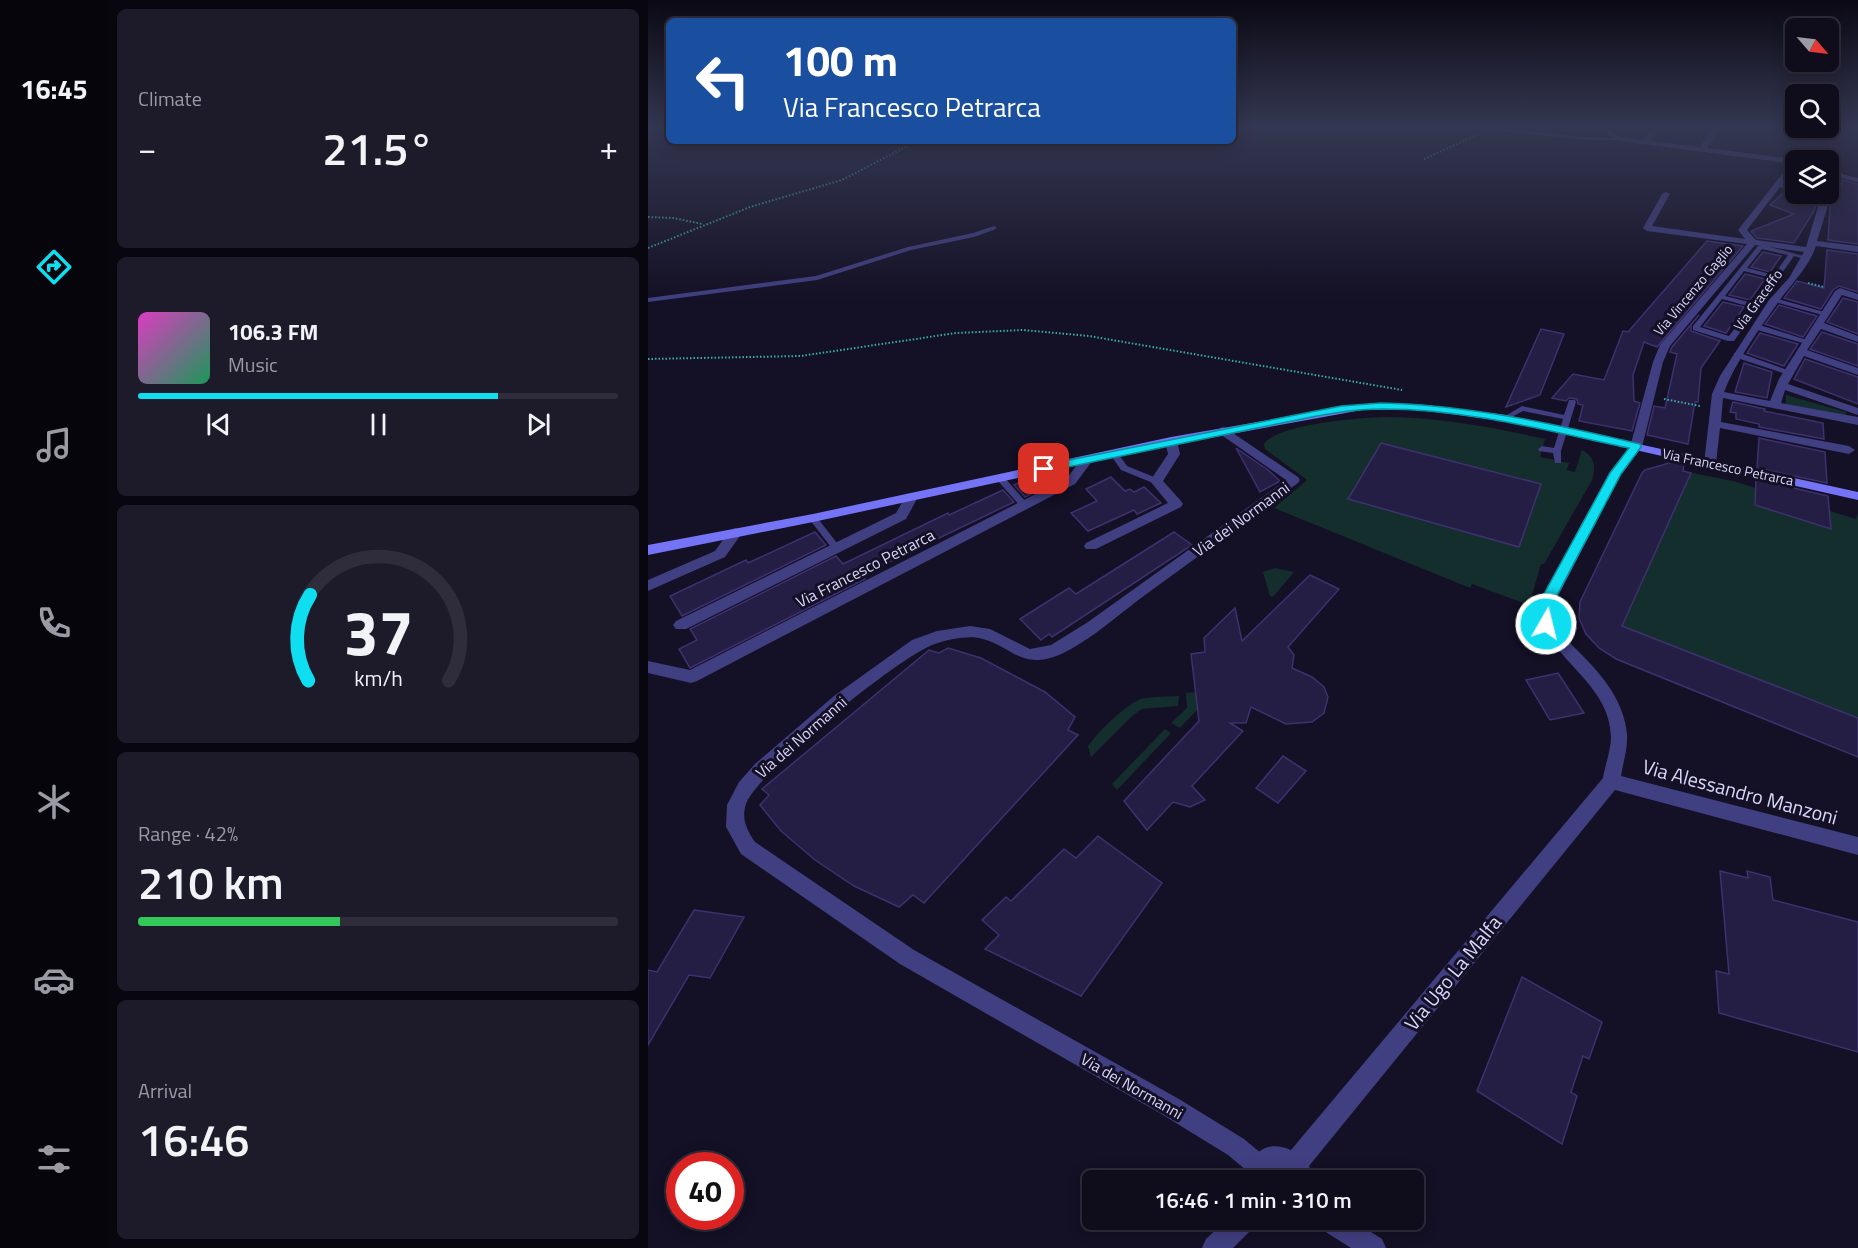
<!DOCTYPE html>
<html lang="en">
<head>
<meta charset="utf-8">
<style>
  :root { --surface:#0f0c1c; --page:#1d1a29; --text:#f1f3f6; --muted:#9b9ba3; --line:#2f2c3b; --accent:#0fddf0 }
  body { margin:0; font-family:"Titillium Web",sans-serif; background:var(--page); color:var(--text); height:100vh; display:flex; flex-direction:column; font-size:22px; white-space:nowrap }
  * { box-sizing:border-box; margin:0 }
  p { font-size:20px; color:var(--muted) }
  .icon { flex:none; width:33px; height:33px; fill:none; stroke:currentColor; stroke-width:2; stroke-linecap:round; stroke-linejoin:round }
  .map { position:relative; flex:1; overflow:hidden }
  .details { display:flex; flex-direction:column; gap:9px; padding:9px; background:#08070f; width:540px }
  .details>* { flex:none }
  .top-card { position:absolute; left:18px; top:18px; width:570px; height:126px; border-radius:9px; box-shadow:0 3px 15px #0003,0 0 0 2px var(--line); background:#1a4fa0; color:#fff; overflow:hidden }
  .needle { width:39px; rotate:118deg }
  .buttons { position:absolute; left:1137px; top:18px; display:grid; gap:12px }
  .buttons a { display:grid; place-items:center; width:54px; height:54px; border-radius:9px; background:var(--surface); box-shadow:0 3px 15px #0003,0 0 0 2px var(--line); font-size:30px }
  .speed { position:absolute; left:18px; top:1152px; display:flex; gap:12px; font-size:30px; font-weight:700; text-align:center }
  .speed>* { display:grid; place-content:center; width:78px; height:78px; border-radius:50%; background:var(--surface); box-shadow:0 3px 15px #0003,0 0 0 2px var(--line); line-height:1 }
  .speed .limit { border:9px solid #d22; background:#fff; color:#111 }
  .pin { position:absolute; display:grid; place-items:center; width:51px; height:51px; color:#fff; margin:-26px; border-radius:12px; box-shadow:0 3px 9px #0006 }
  .me { position:absolute; width:66px; margin:-33px; rotate:8deg; stroke-linejoin:round; filter:drop-shadow(0 0 4px #0008) }
  .turn { display:flex; align-items:center; gap:21px; height:126px; padding:0 18px; font-size:27px }
  .turn .icon { width:78px; height:78px; stroke-width:2.5 }
  .turn b { display:block; font-size:42px; line-height:51px }
  .big { font-size:45px; font-weight:600; line-height:1.1 }
  .details .card { flex:1; display:flex; flex-direction:column; justify-content:center; gap:9px; min-width:0; padding:0 21px; border-radius:9px; background:var(--page) }
  .details .dial { align-items:center; gap:0 }
  .dial svg { height:156px; overflow:visible; fill:none; stroke:var(--line); stroke-width:7; stroke-linecap:round; text-anchor:middle }
  .dial text { fill:var(--text); stroke:none }
  .song { display:flex; align-items:center; gap:18px }
  .cover { width:72px; height:72px; border-radius:9px; background:linear-gradient(135deg,hsl(310 70% 55%),hsl(150 70% 35%)) }
  .played { height:6px; border-radius:3px; background:linear-gradient(90deg,var(--accent) 75%,var(--line) 75%) }
  .keys { display:flex; justify-content:space-around; direction:ltr }
  .heat { display:flex; justify-content:space-between; align-items:center; font-size:33px; direction:ltr }
  .charge { height:9px; border-radius:4px; background:linear-gradient(90deg,#34c759 42%,var(--line) 0) }
  .trip { position:absolute; left:434px; top:1170px; width:342px; height:60px; border-radius:9px; background:var(--surface); box-shadow:0 3px 15px #0003,0 0 0 2px var(--line); font-weight:600; line-height:60px; text-align:center }
  main { display:flex; flex:1; min-height:0 }
  .tabs { display:flex; flex-direction:column; width:108px; justify-content:space-around; align-items:center; background:#06050b; color:var(--muted) }
  .tabs .icon { width:42px; height:42px }
  .tabs .active { color:var(--accent) }
  .tabs b { font-size:27px; color:var(--text) }
  .map>svg:first-child { display:block }
</style>
</head>
<body>
<main>
<nav class="tabs">
<b>16:45</b>
<svg class="icon active" aria-label="directions" viewBox="0 0 24 24"><path d="M12 3l9 9-9 9-9-9zM9 14v-3h6M13 9l2 2-2 2"/></svg>
<svg class="icon" aria-label="music" viewBox="0 0 24 24"><path d="M9 18V5l10-2v13"/><circle cx="6" cy="18" r="3"/><circle cx="16" cy="16" r="3"/></svg>
<svg class="icon" aria-label="phone" viewBox="0 0 24 24"><path d="M5 4h4l2 5-3 2q2 4 5 5l2-3 5 2v4C11 20 4 13 5 4z"/></svg>
<svg class="icon" aria-label="climate" viewBox="0 0 24 24"><path d="M12 3v18M4 7l16 10M4 17L20 7"/></svg>
<svg class="icon" aria-label="car" viewBox="0 0 24 24"><path d="M5 17H2v-5l4-1 3-4h7l3 4 3 1v5h-3M9 17h6M6 11h13"/><circle cx="7" cy="17" r="2"/><circle cx="17" cy="17" r="2"/></svg>
<svg class="icon" aria-label="filters" viewBox="0 0 24 24"><path d="M4 7h16M4 17h16"/><circle cx="9" cy="7" r="2"/><circle cx="15" cy="17" r="2"/></svg>
</nav>
<section class="details">
<div class="card"><p>Climate</p>
<div class="heat"><a>−</a><b class="big">21.5°</b><a>+</a></div>
</div>
<div class="card">
<div class="song"><i class="cover"></i><div><b>106.3 FM</b><p>Music</p></div></div>
<div class="played"></div>
<div class="keys"><svg class="icon" aria-label="previous" viewBox="0 0 24 24"><path d="M18 5L8 12l10 7zM5 5v14"/></svg><svg class="icon" aria-label="pause" viewBox="0 0 24 24"><path d="M8 5v14M16 5v14"/></svg><svg class="icon" aria-label="next" viewBox="0 0 24 24"><path d="M6 5l10 7-10 7zM19 5v14"/></svg></div>
</div>
<div class="card dial"><svg viewBox="0 0 100 80">
<path d="M14 69A42 42 0 1 1 86 69"/>
<path d="M14 69A42 42 0 0 1 15 25" stroke="#0fddf0"/>
<text x="50" y="56" font-size="32" font-weight="700">37</text>
<text x="50" y="72" font-size="11">km/h</text>
</svg></div>
<div class="card"><p>Range · 42%</p><b class="big">210 km</b><div class="charge"></div></div>
<div class="card"><p>Arrival</p><b class="big">16:46</b></div>
</section>
<div class="map">
<svg width="1210" height="1248" viewBox="0 0 1210 1248">
  <rect width="100%" height="100%" fill="#141025"/>
  <g fill="#142e2d">
    <polygon points="1138,395 1198,412 1198,415 1138,404"/>
    <path d="M 735,417 C 791,417 843,427 897,439 L 892,457 L 921,463 L 919,470 L 927,472 L 934,450 C 947,457 948,466 944,480 L 896,564 L 893,564 L 881,605 L 824,584 L 822,588 L 626,508 L 659,480 L 617,449 L 616,444 C 629,424 710,418 735,417 Z"/>
    <path d="M 1019,468 L 1085,481 L 1208,519 L 1210,513 L 1210,757 L 968,659 C 944,644 930,633 932,602 L 994,473 Z"/>
    <polygon points="627,568 646,572 625,597 622,596 615,572"/>
    <polygon points="548,692 550,709 532,728 523,723 539,708 538,693"/>
    <path d="M 531,696 L 530,706 L 494,709 L 484,716 L 443,757 L 440,746 C 449,733 478,704 493,699 C 505,696 519,697 531,696 Z"/>
    <polygon points="517,729 523,733 469,790 464,784"/>
  </g>
  <g fill="#251e44" stroke="#3d316f" stroke-width="1.5">
    <polygon points="1195,180 1210,184 1210,244 1180,240 1183,195 1189,184 1193,185"/>
    <polygon points="1137,191 1169,201 1166,211 1146,243 1109,238 1103,231 1146,214 1122,205"/>
    <polygon points="1059,241 1095,246 1009,347 996,342 985,375 986,401 992,403 984,431 931,421 935,405 930,404 929,399 921,398 918,401 904,398 925,374 956,380 975,331 980,332"/>
    <polygon points="1179,250 1210,254 1210,292 1191,286 1185,290 1173,309 1136,298 1149,281 1176,288"/>
    <polygon points="1115,252 1133,256 1122,272 1103,267"/>
    <polygon points="1097,274 1117,279 1102,300 1081,295"/>
    <polygon points="1195,298 1210,302 1210,334 1179,322"/>
    <polygon points="1075,302 1096,307 1078,333 1056,326"/>
    <polygon points="1131,305 1169,316 1155,337 1117,324"/>
    <polygon points="1051,315 1043,325 1043,331 1072,341 1053,368 1050,402 1047,402 1040,444 999,435 1006,406 1017,408 1029,354 1022,352 1024,347"/>
    <polygon points="893,329 916,334 892,395 858,407"/>
    <polygon points="1174,332 1210,344 1210,366 1162,349"/>
    <polygon points="1112,333 1150,344 1136,366 1099,353"/>
    <polygon points="1157,359 1210,377 1210,404 1146,379"/>
    <polygon points="1096,363 1124,372 1119,398 1087,392"/>
    <polygon points="1085,402 1117,409 1116,411 1175,423 1176,439 1111,427 1111,424 1088,419 1088,413 1082,412"/>
    <polygon points="1111,438 1177,452 1179,483 1109,468"/>
    <polygon points="733,443 893,484 871,547 700,499"/>
    <polygon points="588,448 620,470 632,481 612,492"/>
    <polygon points="1028,461 1036,463 1035,471 1043,473 974,626 1210,718 1210,757 968,659 951,648 938,634 931,618 932,602 994,473 997,470"/>
    <polygon points="463,477 477,491 482,489 486,492 496,487 513,503 489,514 486,510 440,531 423,513 449,501 438,489"/>
    <polygon points="380,478 387,492 377,497 366,485"/>
    <polygon points="1108,479 1180,496 1183,529 1107,505"/>
    <polygon points="355,490 366,502 214,575 217,579 42,668 31,649 49,640 42,629 188,556 195,564 300,513 301,515"/>
    <polygon points="167,532 178,545 34,616 22,596 98,560 100,563"/>
    <polygon points="526,532 544,545 404,637 401,634 393,640 372,619 421,588 428,594"/>
    <polygon points="662,575 691,589 640,647 646,655 644,668 664,677 676,687 680,697 676,713 664,722 638,724 603,707 598,723 582,723 595,731 544,786 557,800 542,807 525,802 499,830 476,801 551,721 543,654 557,652 556,638 587,608 594,641"/>
    <polygon points="300,648 333,658 397,692 427,717 420,730 430,735 276,903 265,895 251,907 206,886 167,860 133,831 112,805 121,795 114,789 281,650 291,653"/>
    <polygon points="910,673 936,713 902,720 878,680"/>
    <polygon points="635,756 658,771 630,803 608,788"/>
    <polygon points="450,836 514,883 433,996 337,949 351,935 334,920 358,897 363,901 416,849 428,858"/>
    <polygon points="1072,871 1100,878 1099,871 1122,877 1125,900 1210,922 1210,1052 1071,1013 1068,971 1081,974"/>
    <polygon points="46,910 96,917 62,978 41,975 0,1045 0,970 9,972"/>
    <polygon points="874,977 954,1022 941,1059 935,1056 923,1092 929,1096 914,1144 829,1091"/>
  </g>
  <g fill="none" stroke-linecap="round" stroke-linejoin="round">
    <g stroke="#37b0a7" stroke-width="2" stroke-dasharray="1.5 2" stroke-linecap="butt">
      <polyline points="776,159 831,134"/>
      <polyline points="0,217 26,218 54,224"/>
      <polyline points="0,248 102,207 194,180 269,141"/>
      <polyline points="1160,283 1176,287"/>
      <polyline points="0,359 153,356 308,333 375,330 441,336 754,390"/>
      <polyline points="1016,399 1052,406"/>
    </g>
    <g fill="#403f81" fill-rule="evenodd">
      <polygon points="843,128 939,137 971,138 973,139 971,140 939,140 841,130"/>
      <polygon points="1189,173 1210,178 1210,182 1187,176"/>
      <polygon points="346,226 348,227 348,229 326,237 263,250 169,280 0,302 0,298 168,276 260,247 325,233"/>
      <path d="M 1115,245 L 1159,257 L 1156,259 L 1146,256 L 1086,341 L 1080,341 L 1045,330 L 1045,326 L 1110,246 ZM 1114,249 L 1140,255 L 1126,275 L 1099,268 ZM 1096,271 L 1124,278 L 1105,303 L 1077,296 ZM 1074,299 L 1103,307 L 1081,336 L 1052,327 Z"/>
      <polygon points="1126,298 1180,313 1181,314 1178,316 1124,301 1123,300"/>
      <polygon points="1106,325 1112,325 1165,342 1158,344 1106,329"/>
      <polygon points="1086,353 1092,353 1145,372 1138,374 1086,357"/>
      <polygon points="921,400 927,400 928,402 913,451 913,463 907,463 905,453 891,451 890,449 894,446 906,448 915,419 875,411 858,420 854,418 874,406 916,415"/>
      <polygon points="466,451 469,452 479,466 511,479 511,483 505,483 473,470 462,454"/>
      <polygon points="352,475 355,476 380,504 382,506 380,508 374,508 349,480 348,478"/>
      <polygon points="165,515 168,516 192,547 194,549 192,551 186,551 162,520 160,518"/>
    </g>
    <g fill="#403f81" fill-rule="evenodd">
      <polygon points="957,126 963,126 965,133 973,137 995,140 1008,126 1015,126 1002,141 1052,147 1067,126 1073,126 1059,148 1151,160 1148,160 1148,164 971,141 960,135"/>
      <polygon points="1180,165 1194,173 1180,188 1180,180 1186,174 1180,171"/>
      <path d="M 1138,169 L 1145,171 L 1136,183 L 1148,187 L 1148,192 L 1132,187 L 1099,230 L 1108,240 L 1158,247 L 1172,200 L 1156,194 L 1174,195 L 1180,192 L 1182,199 L 1169,241 L 1210,246 L 1210,252 L 1168,246 C 1160,269 1142,285 1129,304 C 1110,331 1088,361 1076,392 L 1122,401 L 1131,379 L 1187,291 L 1192,288 L 1210,294 L 1210,300 L 1194,295 L 1176,323 L 1210,336 L 1210,342 L 1173,329 L 1159,350 L 1210,368 L 1210,375 L 1156,356 L 1140,384 L 1210,408 L 1210,415 L 1137,390 L 1133,403 L 1210,417 L 1210,425 L 1075,398 L 1073,422 L 1201,446 L 1207,450 L 1201,454 L 1072,428 L 1068,463 L 1062,467 L 1056,463 L 1064,394 L 1072,376 L 1121,300 L 1141,278 L 1156,252 L 1107,245 L 1022,346 L 1015,362 L 994,447 L 992,450 L 984,450 L 982,447 L 1005,362 L 1012,345 L 1099,244 L 999,231 L 995,228 L 1014,194 L 1018,192 L 1022,194 L 1004,226 L 1097,239 L 1090,230 Z"/>
      <path d="M 576,427 L 650,477 L 652,480 L 650,483 C 598,521 546,560 493,598 C 469,616 439,643 411,655 C 373,670 366,648 335,639 C 322,635 303,639 290,643 C 258,650 107,774 98,804 C 93,819 99,830 107,842 L 266,950 L 531,1099 L 596,1139 L 620,1159 L 624,1167 L 620,1175 L 612,1179 L 604,1175 L 580,1155 L 515,1115 L 252,964 L 93,854 L 78,827 L 79,805 L 91,782 L 107,764 L 186,696 L 264,640 L 289,631 L 322,626 L 342,629 L 382,649 L 403,645 L 440,622 L 638,480 L 572,434 L 572,428 Z"/>
      <polygon points="523,437 529,441 532,454 515,481 533,501 535,504 533,507 448,549 438,549 436,546 438,543 520,503 502,481 520,454 517,441"/>
      <polygon points="439,456 445,460 427,484 49,681 43,683 0,673 0,661 42,670 419,478 435,457"/>
      <polygon points="264,493 270,497 258,519 38,629 28,629 25,625 28,621 248,513 259,494"/>
      <polygon points="87,528 94,533 77,557 0,591 0,580 67,551 82,530"/>
      <polygon points="578,1220 607,1220 604,1229 585,1248 554,1248 558,1239"/>
    </g>
    <g fill="#403f81" fill-rule="evenodd">
      <path d="M 988,443 L 994,447 L 973,474 L 903,610 C 908,630 920,641 934,655 C 956,677 976,702 979,734 C 980,748 975,763 973,776 L 1210,837 L 1210,855 L 967,790 L 661,1166 L 667,1180 L 643,1180 L 630,1169 L 624,1171 L 619,1180 L 595,1180 C 602,1156 616,1138 643,1150 L 955,778 C 957,765 963,750 963,737 C 962,682 901,660 889,610 L 961,473 L 984,444 Z"/>
      <polygon points="670,1220 704,1220 734,1239 738,1248 703,1248 673,1229"/>
    </g>
    <polygon fill="#7574f6" fill-rule="evenodd" points="714,404 770,404 858,415 1210,492 1210,500 858,421 770,410 714,410 523,445 165,522 0,555 0,545 165,514 523,437"/>
  </g>
  <linearGradient id="sky" x2="0" y2="1"><stop stop-color="#0b0914"/><stop offset="0.42" stop-color="#343751"/><stop offset="1" stop-color="#343751" stop-opacity="0"/></linearGradient>
  <rect width="1210" height="301" fill="url(#sky)"/>
  <path fill="#0fddf0" stroke="#0a909c" stroke-width="1.5" d="M 733,403 C 821,405 907,424 992,444 L 993,447 L 973,474 L 905,603 L 903,628 L 893,628 C 889,620 889,611 891,603 L 962,473 L 981,448 C 900,431 818,409 735,409 C 692,409 651,420 609,428 C 538,442 467,457 396,472 L 390,469 L 396,465 L 693,406 Z"/>
  <g text-anchor="middle" stroke-width="6" stroke-linejoin="round" paint-order="stroke">
    <g font-size="14" fill="#dad7fc" stroke="#141025">
      <text transform="translate(1045 290) rotate(-50)" y="5">Via Vincenzo Gaglio</text>
      <text transform="translate(1110 300) rotate(-54)" y="5">Via Graceffo</text>
      <text transform="translate(1080 467) rotate(12)" y="5">Via Francesco Petrarca</text>
    </g>
    <g font-size="16" fill="#dad7fc" stroke="#141025">
      <text transform="translate(593 519) rotate(-36)" y="6">Via dei Normanni</text>
      <text transform="translate(217 568) rotate(-27)" y="6">Via Francesco Petrarca</text>
      <text transform="translate(153 737) rotate(-41)" y="6">Via dei Normanni</text>
      <text transform="translate(484 1086) rotate(30)" y="6">Via dei Normanni</text>
    </g>
    <g font-size="20" fill="#dad7fc" stroke="#141025">
      <text transform="translate(1092 792) rotate(15)" y="7">Via Alessandro Manzoni</text>
      <text transform="translate(805 973) rotate(-51)" y="7">Via Ugo La Malfa</text>
    </g>
  </g>
</svg>
<div class="buttons">
<a><svg class="needle" viewBox="-14 -14 28 28"><path d="M0-13l5 13h-10z" fill="#e53935"/><path d="M0 13l5-13h-10z" fill="#9b9ba3"/></svg></a>
<a><svg class="icon" aria-label="search" viewBox="0 0 24 24"><circle cx="10" cy="10" r="6"/><path d="M15 15l6 6"/></svg></a>
<a><svg class="icon" aria-label="layers" viewBox="0 0 24 24"><path d="M12 4l9 5-9 5-9-5zM3 14l9 5 9-5"/></svg></a>
</div>
<div class="speed"><div class="limit">40</div></div>
<div class="pin" style="left:396px;top:469px;background:#d93025"><svg class="icon" aria-label="arrive" viewBox="0 0 24 24"><path d="M6 21V4h12l-3 4 3 4H6"/></svg></div>
<svg class="me" style="left:898px;top:624px" viewBox="-20 -20 40 40"><circle r="17" fill="#0fddf0" stroke="#fff" stroke-width="3"/><path d="M0-11L8 9 0 5-8 9z" fill="#fff"/></svg>
<div class="trip">16:46 · 1 min · 310 m</div>
<div class="top-card">
<div class="turn"><svg class="icon" aria-label="left" viewBox="0 0 24 24"><path d="M17 20v-9H6M10 6l-5 5 5 5"/></svg><div><b>100 m</b>Via Francesco Petrarca</div></div>
</div>
</div>
</main>
</body>
</html>
